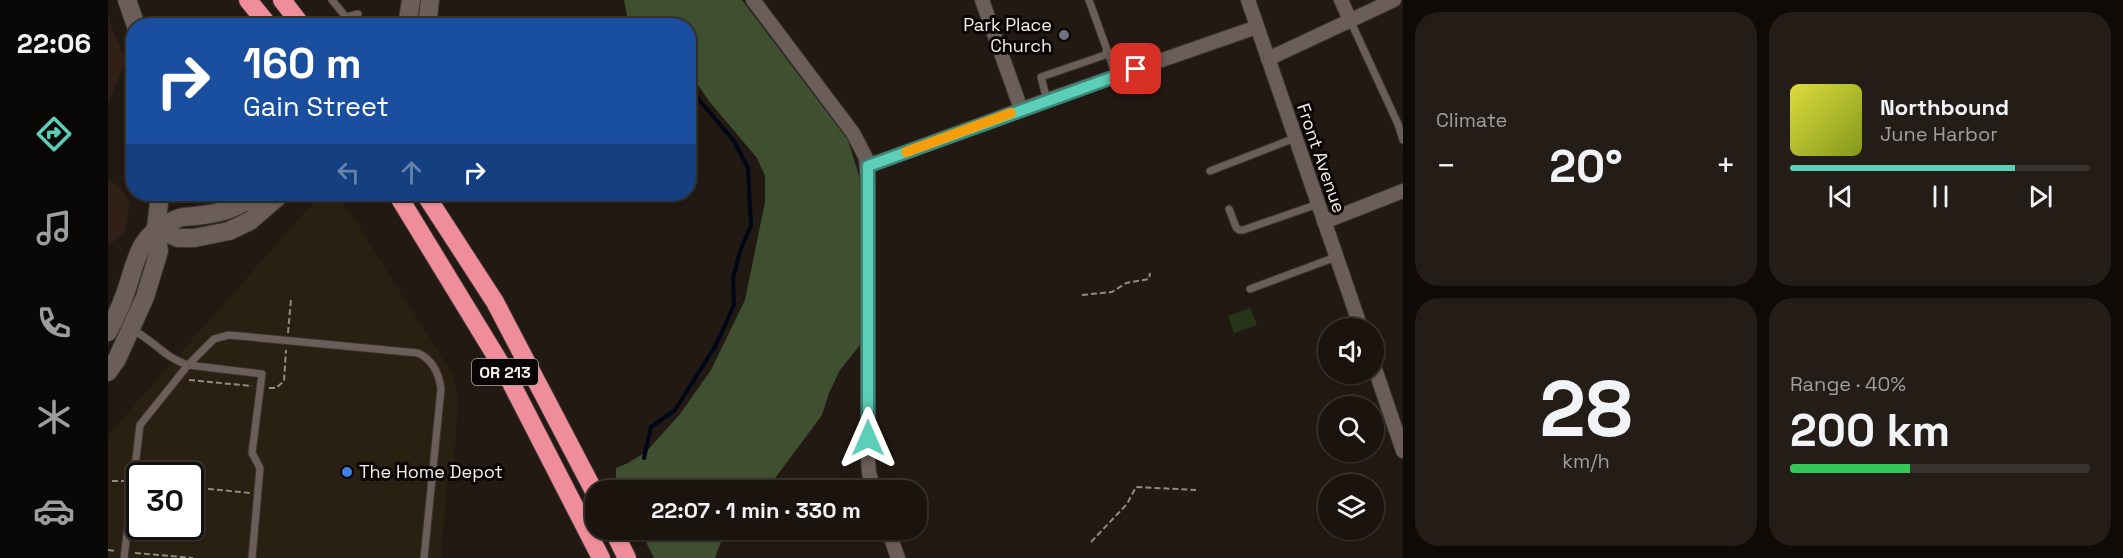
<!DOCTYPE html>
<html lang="en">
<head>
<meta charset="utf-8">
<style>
  :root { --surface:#1a130e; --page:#231c17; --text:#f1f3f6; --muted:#9f9e9e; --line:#38322e; --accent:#5dceb8 }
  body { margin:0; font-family:"Space Grotesk",sans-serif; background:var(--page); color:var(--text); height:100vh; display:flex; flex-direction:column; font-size:22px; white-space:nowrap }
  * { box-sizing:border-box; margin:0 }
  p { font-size:20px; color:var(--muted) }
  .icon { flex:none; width:33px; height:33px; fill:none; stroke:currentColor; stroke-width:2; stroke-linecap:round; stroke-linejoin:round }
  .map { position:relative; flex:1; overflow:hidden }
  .side { display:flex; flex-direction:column; gap:12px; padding:12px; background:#0e0a08; width:720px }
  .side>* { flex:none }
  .banner { position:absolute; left:18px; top:18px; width:570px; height:183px; border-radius:24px; box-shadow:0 2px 4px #0004,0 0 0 2px var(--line); background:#1a4fa0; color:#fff; overflow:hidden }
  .controls { position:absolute; left:1210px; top:318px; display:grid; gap:12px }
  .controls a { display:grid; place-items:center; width:66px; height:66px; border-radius:50%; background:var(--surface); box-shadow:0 2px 4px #0004,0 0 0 2px var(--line); font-size:30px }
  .speed { position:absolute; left:18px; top:462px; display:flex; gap:12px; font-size:30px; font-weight:700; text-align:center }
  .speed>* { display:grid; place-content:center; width:78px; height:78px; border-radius:50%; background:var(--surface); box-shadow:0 2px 4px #0004,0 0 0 2px var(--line); line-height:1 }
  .speed .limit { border:3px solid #111; border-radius:9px; background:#fff; color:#111 }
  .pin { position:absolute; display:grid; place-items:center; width:51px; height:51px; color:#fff; margin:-26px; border-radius:12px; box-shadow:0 3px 9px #0006 }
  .me { position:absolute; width:66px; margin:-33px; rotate:0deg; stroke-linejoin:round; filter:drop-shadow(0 0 4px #0008) }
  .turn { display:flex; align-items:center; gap:21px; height:126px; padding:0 18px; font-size:27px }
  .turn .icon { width:78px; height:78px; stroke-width:2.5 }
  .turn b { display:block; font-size:42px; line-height:51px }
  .lanes { display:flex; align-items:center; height:57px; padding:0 18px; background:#0003; justify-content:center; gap:30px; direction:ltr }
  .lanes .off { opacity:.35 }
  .big { font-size:45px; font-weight:700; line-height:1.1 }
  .side .tile { flex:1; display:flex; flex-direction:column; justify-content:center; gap:9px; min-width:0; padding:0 21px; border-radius:24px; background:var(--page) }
  .side .dial { align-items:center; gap:0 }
  .dial b { font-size:78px; line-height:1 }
  .song { display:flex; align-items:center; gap:18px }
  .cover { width:72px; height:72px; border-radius:9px; background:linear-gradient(135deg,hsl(60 70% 55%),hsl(70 70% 35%)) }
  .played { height:6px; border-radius:3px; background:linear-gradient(90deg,var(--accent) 75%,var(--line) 75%) }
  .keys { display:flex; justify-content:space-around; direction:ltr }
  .heat { display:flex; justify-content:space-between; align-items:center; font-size:33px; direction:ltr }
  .charge { height:9px; border-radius:4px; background:linear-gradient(90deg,#34c759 40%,var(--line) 0) }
  .side .tiles { flex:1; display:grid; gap:12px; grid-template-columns:repeat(2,1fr) }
  .trip { position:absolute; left:477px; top:480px; width:342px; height:60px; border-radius:24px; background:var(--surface); box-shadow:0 2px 4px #0004,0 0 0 2px var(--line); font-weight:700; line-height:60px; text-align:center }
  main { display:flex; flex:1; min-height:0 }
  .tab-bar { display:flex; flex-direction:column; width:108px; justify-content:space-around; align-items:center; background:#0a0806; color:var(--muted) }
  .tab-bar .icon { width:42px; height:42px }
  .tab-bar .selected { color:var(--accent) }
  .tab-bar b { font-size:27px; color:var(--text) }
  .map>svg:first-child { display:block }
</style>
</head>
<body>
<main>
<nav class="tab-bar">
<b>22:06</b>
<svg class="icon selected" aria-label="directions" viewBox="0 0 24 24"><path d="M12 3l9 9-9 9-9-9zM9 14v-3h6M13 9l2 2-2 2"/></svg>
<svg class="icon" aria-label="music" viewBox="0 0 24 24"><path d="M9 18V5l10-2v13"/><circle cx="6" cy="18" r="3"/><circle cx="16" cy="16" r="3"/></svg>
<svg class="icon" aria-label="phone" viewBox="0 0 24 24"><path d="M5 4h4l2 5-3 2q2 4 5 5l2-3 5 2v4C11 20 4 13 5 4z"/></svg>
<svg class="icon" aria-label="climate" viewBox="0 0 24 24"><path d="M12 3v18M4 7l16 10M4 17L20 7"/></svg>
<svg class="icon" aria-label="car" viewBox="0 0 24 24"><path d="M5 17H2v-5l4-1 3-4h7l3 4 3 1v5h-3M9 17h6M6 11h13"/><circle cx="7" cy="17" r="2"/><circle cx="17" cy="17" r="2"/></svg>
</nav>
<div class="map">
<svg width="1295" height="558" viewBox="0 0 1295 558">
  <rect width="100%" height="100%" fill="#231913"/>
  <path fill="#2a2011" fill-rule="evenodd" d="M 213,194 L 230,194 L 347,378 L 350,404 L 346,462 L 339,482 L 333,558 L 0,558 L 0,435 ZM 32,476 L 82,476 L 82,526 L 32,526 Z"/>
  <g fill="#302017">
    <polygon points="0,18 18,61 0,103"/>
    <polygon points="0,179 12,187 22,203 16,233 0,246"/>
  </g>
  <polygon fill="#253518" points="1142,308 1149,325 1126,333 1120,316"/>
  <g fill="#3f5030">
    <polygon points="516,0 634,0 740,140 753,182 752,345 732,370 721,393 714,415 665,481 653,490 514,490 508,478 508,468 520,463 538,452 572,414 603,370 637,300 657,202 657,176 649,158 601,101 581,72 580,26 524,25 520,21"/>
    <polygon points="532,530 625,530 614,539 607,558 546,558"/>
  </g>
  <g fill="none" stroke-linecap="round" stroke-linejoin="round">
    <polyline stroke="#000716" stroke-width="4" points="536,458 543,427 567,410 608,345 626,305 625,279 632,251 643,226 640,168 626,141 580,87"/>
    <g stroke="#3b3330" stroke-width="9">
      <g id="lane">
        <polyline points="224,0 238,17 250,14"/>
        <polyline points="1242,20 1290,124 1295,140"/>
        <polyline points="999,50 1008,76"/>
        <polyline points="939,100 933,77 997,55 999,50 981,0"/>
        <polyline points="1102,171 1187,138"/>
        <polyline points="1121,209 1128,227 1131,230 1135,230 1210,204"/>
        <polyline points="1142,289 1228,257"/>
        <path d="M 80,365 L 106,339 L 121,335 L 310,353 C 325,360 331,373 333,389 L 316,558"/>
        <polyline points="80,365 154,374 144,453 152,468 144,558"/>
        <path d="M 16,558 L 32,425 L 80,365 C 55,357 46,340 23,329"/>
      </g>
    </g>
    <g stroke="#3b3330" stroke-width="16">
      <g id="street">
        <polyline points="645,0 745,133 758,158 760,188 760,459 761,473 766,490"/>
        <polyline points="874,0 913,109"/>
        <polyline points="1140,0 1253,328"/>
        <polyline points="1233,0 1242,20"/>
        <polyline points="1160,59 1286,0"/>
        <polyline points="760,166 939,100 1149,27"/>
        <polyline points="1216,222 1295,191"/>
        <polyline points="1266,366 1295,451"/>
        <polyline points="780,530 790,558"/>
      </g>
    </g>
    <g stroke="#3b3330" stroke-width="20">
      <g id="secondary">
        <polyline points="19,0 28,26"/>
        <polyline points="299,26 303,0"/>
        <polyline points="319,26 322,0"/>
        <polyline points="48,228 70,238 86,238 121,231 142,221 173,194"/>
        <path d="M 0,332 C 6,320 13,307 17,294 C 28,264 29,236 62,222 C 66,220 70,218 75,217 C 103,215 125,212 148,194"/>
        <polyline points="0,372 9,359 37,297 51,251 48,228 52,194"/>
      </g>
    </g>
    <g stroke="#3b3330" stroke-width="20">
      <g id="highway">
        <polyline points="140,0 161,26"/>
        <polyline points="174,0 194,26"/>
        <polyline points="289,194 397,371 493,558"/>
        <polyline points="317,194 387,302 488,495"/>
        <polyline points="505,530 519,558"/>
      </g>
    </g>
    <g stroke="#938a85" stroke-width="2" stroke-dasharray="6 3" stroke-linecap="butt">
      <polyline points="974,295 1004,292 1018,283 1041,279 1042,273"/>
      <polyline points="180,333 183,299"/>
      <polyline points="81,380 144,386"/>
      <polyline points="161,388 168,388 176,381 178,350"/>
      <polyline points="4,481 16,481"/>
      <polyline points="82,487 142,493"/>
      <polyline points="983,542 1019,504 1028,487 1088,490"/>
      <polyline points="0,550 9,551"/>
      <polyline points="27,553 85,558"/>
    </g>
    <use href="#lane" stroke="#6b5e58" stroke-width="7"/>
    <use href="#street" stroke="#6b5e58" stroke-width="14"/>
    <use href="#secondary" stroke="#6b5e58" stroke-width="18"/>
    <use href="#highway" stroke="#f08d9b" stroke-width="18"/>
  </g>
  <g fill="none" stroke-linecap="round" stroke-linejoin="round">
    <g stroke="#3c8678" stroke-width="15">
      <polyline id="route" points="760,438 760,166 1028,69"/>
    </g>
    <use href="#route" stroke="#5dceb8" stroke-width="10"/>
    <polyline stroke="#f59e0b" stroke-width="10" points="798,152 903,113"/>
  </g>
  <circle fill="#6b7280" stroke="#090504" stroke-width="2" cx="956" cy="35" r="6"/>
  <circle fill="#3f7fe0" stroke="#090504" stroke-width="2" cx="239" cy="472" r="6"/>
  <g text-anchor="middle" stroke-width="6" stroke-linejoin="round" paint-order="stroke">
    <rect fill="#090504" stroke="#aea8a5" stroke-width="1.5" x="364" y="359" width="66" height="26" rx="4.5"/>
    <g font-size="16" font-weight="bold" fill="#f5eeea">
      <text x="397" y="378">OR 213</text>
    </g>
    <g font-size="18" fill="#f5eeea" stroke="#090504" text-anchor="end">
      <text x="944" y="31">Park Place<tspan x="944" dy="21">Church</tspan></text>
      <text x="251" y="478" text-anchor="start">The Home Depot</text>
    </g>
    <g font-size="18" fill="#f5eeea" stroke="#090504">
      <text transform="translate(1213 158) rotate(71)" y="6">Front Avenue</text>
    </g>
  </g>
</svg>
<div class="controls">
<a><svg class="icon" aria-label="sound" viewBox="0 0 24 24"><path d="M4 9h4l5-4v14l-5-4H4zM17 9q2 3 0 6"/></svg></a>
<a><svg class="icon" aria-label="search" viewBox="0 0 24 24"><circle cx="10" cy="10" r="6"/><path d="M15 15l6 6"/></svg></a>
<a><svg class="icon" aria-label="layers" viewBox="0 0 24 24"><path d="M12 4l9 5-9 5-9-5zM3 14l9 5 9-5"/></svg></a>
</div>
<div class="speed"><div class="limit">30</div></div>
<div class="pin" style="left:1028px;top:69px;background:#d93025"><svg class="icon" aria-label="arrive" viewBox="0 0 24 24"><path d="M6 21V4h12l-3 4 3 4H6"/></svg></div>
<svg class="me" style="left:760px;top:438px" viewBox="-20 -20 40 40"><path d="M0-17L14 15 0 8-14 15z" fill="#5dceb8" stroke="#fff" stroke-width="4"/></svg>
<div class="trip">22:07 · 1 min · 330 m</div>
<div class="banner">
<div class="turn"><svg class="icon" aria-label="right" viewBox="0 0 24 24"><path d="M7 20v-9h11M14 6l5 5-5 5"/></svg><div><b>160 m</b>Gain Street</div></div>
<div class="lanes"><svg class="icon off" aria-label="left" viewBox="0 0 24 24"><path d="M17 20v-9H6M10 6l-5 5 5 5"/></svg><svg class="icon off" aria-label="ahead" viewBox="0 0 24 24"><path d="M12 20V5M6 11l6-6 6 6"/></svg><svg class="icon" aria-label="right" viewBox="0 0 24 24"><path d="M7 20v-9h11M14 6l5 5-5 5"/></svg></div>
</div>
</div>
<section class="side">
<div class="tiles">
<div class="tile"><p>Climate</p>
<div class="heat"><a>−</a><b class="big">20°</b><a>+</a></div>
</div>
<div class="tile">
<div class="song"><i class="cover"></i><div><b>Northbound</b><p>June Harbor</p></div></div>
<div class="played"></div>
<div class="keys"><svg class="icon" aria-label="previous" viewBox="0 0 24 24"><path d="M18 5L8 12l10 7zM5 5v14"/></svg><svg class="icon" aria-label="pause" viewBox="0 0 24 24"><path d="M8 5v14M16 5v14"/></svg><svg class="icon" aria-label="next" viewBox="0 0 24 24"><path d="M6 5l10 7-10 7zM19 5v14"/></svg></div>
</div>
<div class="tile dial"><b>28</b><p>km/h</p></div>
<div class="tile"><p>Range · 40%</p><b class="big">200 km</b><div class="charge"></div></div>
</div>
</section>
</main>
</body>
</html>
